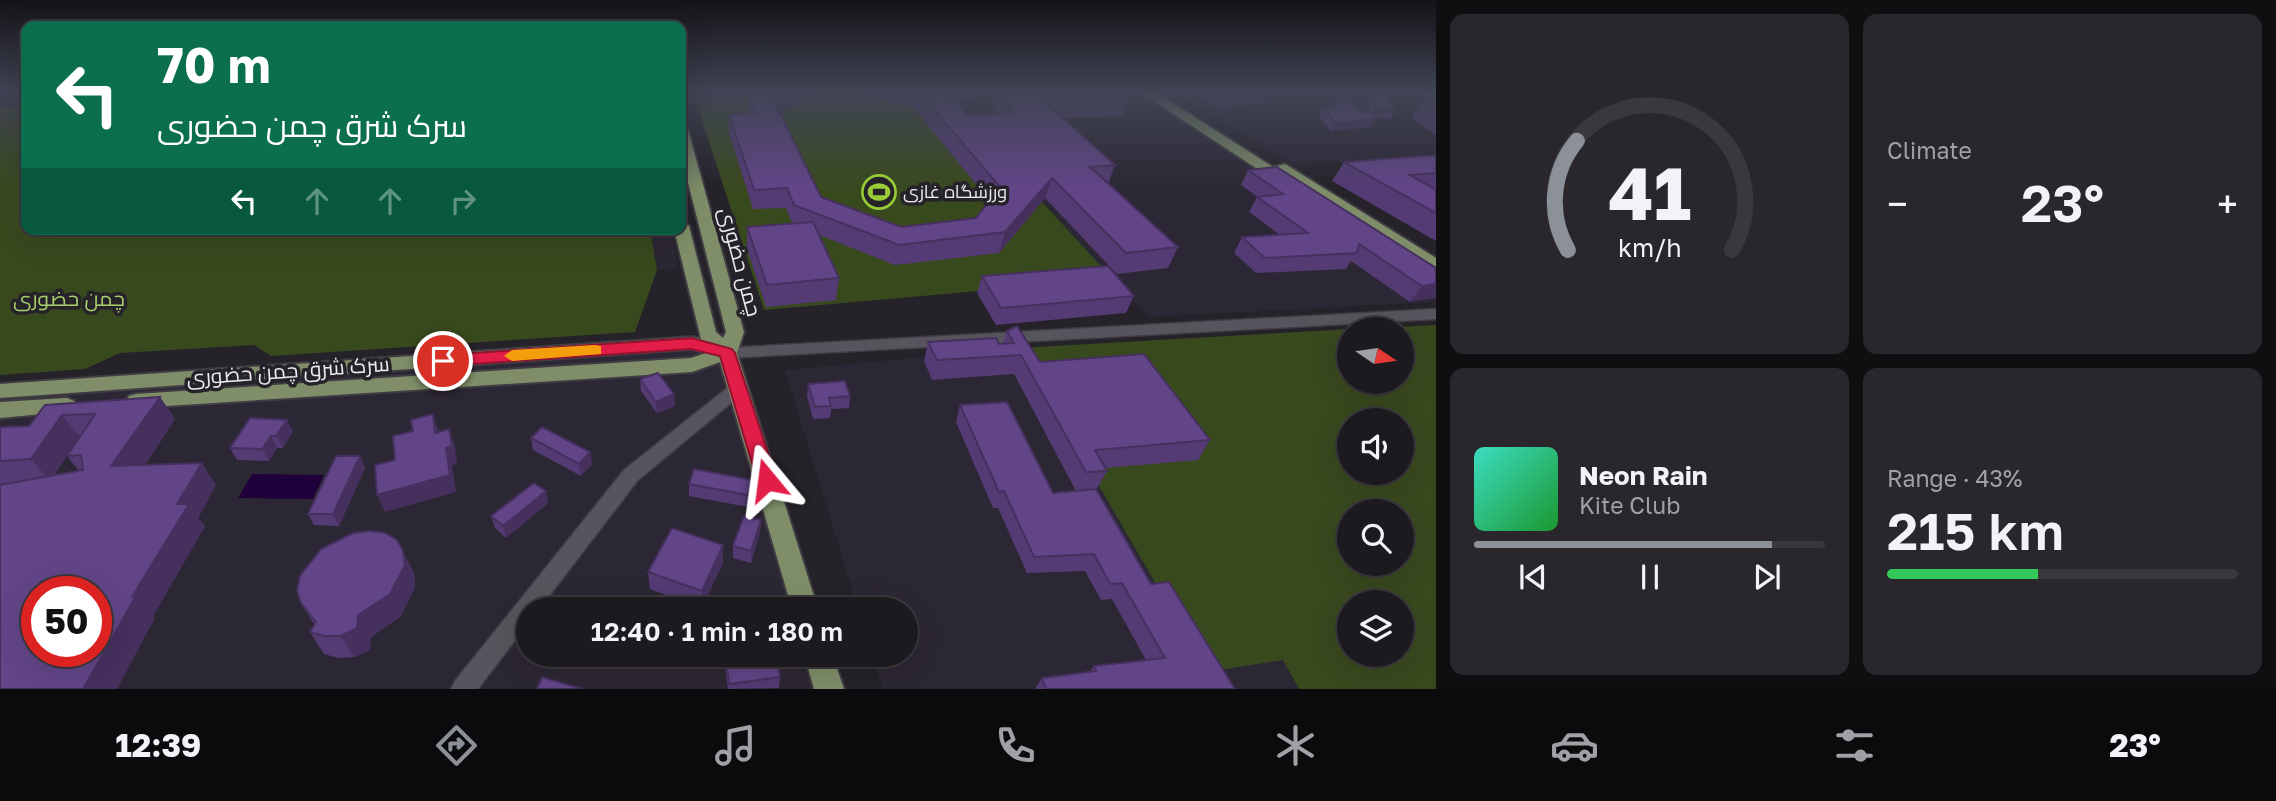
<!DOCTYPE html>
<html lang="en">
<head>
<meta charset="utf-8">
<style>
  :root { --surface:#1c1a1f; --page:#29272c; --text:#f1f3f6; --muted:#a0a1a4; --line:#3a383d; --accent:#8c9099 }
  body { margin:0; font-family:"Golos Text",Cairo,sans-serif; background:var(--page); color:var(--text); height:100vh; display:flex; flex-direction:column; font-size:26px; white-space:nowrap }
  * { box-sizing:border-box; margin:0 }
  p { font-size:23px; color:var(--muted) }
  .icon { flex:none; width:38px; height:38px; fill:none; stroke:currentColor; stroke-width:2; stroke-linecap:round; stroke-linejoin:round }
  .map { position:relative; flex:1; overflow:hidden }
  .side { display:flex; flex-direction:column; gap:14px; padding:14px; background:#0f0e11; width:840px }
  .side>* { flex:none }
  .guide { position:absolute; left:21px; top:21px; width:665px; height:214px; border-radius:14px; box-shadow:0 7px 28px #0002,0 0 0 2px var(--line); background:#0b6e4f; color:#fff; overflow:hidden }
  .needle { width:46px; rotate:103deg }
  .tools { position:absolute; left:1337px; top:317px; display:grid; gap:14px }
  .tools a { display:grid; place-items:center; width:77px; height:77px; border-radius:50%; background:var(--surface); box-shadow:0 7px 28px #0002,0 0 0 2px var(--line); font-size:35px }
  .speed { position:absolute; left:21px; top:576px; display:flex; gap:14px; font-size:35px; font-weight:700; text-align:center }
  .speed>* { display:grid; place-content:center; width:91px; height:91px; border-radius:50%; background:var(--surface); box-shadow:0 7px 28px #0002,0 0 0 2px var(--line); line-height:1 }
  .speed .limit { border:10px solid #d22; background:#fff; color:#111 }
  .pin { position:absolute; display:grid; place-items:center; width:60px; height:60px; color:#fff; margin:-30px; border:4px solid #fff; border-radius:50%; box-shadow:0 2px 7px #0007 }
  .me { position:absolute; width:77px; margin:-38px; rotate:344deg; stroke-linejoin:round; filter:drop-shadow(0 0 5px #0008) }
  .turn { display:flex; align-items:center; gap:24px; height:147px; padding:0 21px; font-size:32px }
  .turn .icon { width:91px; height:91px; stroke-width:2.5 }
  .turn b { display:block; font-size:49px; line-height:60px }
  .lanes { display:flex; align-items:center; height:66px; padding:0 21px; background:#0003; justify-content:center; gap:35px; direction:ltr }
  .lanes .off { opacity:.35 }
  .big { font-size:52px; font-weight:600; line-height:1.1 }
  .side .widget { flex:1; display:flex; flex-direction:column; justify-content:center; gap:10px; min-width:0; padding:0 24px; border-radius:14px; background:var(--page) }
  .side .dial { align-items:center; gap:0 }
  .dial svg { height:182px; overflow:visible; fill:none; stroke:var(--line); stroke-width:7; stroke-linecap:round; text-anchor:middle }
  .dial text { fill:var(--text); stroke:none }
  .song { display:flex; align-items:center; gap:21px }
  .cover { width:84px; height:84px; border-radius:10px; background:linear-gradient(135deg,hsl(170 70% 55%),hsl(130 70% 35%)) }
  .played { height:7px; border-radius:4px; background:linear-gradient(90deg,var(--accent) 85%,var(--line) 85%) }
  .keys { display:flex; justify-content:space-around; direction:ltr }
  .heat { display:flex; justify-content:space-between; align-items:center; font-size:38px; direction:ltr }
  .charge { height:10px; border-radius:5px; background:linear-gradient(90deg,#34c759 43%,var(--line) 0) }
  .side .tiles { flex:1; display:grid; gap:14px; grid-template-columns:repeat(2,1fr) }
  .trip { position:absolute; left:516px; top:597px; width:402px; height:70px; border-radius:35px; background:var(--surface); box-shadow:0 7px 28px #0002,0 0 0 2px var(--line); font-weight:600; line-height:70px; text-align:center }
  .dock { display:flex; height:112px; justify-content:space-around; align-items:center; background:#0b0a0c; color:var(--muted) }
  .dock .icon { width:49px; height:49px }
  .dock .active { color:var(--accent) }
  .dock b { font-size:32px; color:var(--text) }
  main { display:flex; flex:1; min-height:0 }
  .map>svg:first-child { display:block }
</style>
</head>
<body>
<main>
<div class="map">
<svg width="1436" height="689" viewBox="0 0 1436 689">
  <rect width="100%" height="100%" fill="#252229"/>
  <g fill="#2c2734" fill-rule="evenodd">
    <polygon points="693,92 772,92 764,97 696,102"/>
    <polygon points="923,92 1137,92 1436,287 1436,302 1148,317 947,99"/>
    <polygon points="1177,92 1304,92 1337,98 1343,92 1399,92 1436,102 1436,166 1365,159 1294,166"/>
    <polygon points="650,229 671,229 678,268 657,270"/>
    <path d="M 692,343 L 727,353 L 805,609 L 528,609 L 528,654 L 818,655 L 829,689 L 0,689 L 0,391 ZM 37,592 L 96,592 L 96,651 L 37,651 Z"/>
    <polygon points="1019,348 1283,660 1299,689 883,689 872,655 906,654 906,609 858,609 785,370"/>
  </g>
  <g fill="#39491e" fill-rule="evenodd">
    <polygon points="772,92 923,92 947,99 1113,279 764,310 696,102 764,97"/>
    <polygon points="26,105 26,229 650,229 657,270 635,332 271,356 254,345 120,353 85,369 0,375 0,107"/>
    <path d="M 1436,325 L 1436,689 L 1299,689 L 1283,660 L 1207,672 L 1019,348 L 1349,329 L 1349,382 L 1402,382 L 1402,329 L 1358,329 ZM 1349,420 L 1402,420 L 1402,472 L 1349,472 ZM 1349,511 L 1402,511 L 1402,564 L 1349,564 ZM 1349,602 L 1402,602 L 1402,654 L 1349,654 Z"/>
  </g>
  <polygon fill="#1f003a" points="252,474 324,475 313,499 238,498"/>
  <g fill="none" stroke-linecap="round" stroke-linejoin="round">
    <polygon fill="#1f003a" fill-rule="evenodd" points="0,92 26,92 26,97 0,98"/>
    <g stroke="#3f3c43" stroke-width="3">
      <g id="minor">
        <polygon points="1415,92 1436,94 1436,100 1417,94"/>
        <polygon points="1436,309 1436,319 727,358 719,353 727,348"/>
        <polygon points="737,383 743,385 745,389 743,393 638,480 539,609 528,609 528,623 478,689 451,689 455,681 624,470 731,385"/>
      </g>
    </g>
    <g stroke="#3f3c43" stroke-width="4">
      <g id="major">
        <polygon points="1140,92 1155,92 1273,167 1285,164 1436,258 1436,270 1294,182 1287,186 1282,185"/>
        <polygon points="681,126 688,130 744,332 737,353 818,609 792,609 720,362 692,372 136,408 129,406 126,401 129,396 136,394 691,358 706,353 692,349 0,398 0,384 692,337 701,339 674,229 681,229 681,221 689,226 716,332 723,338 726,332 681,155"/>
        <polygon points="67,398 74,401 77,406 74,411 0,418 0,402"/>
        <polygon points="804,654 832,654 844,689 814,689"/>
      </g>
    </g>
    <use href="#minor" fill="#58545d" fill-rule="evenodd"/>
    <use href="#major" fill="#7f8e69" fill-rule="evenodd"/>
  </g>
  <g fill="#543b74" fill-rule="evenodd">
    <path d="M 759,92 L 977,92 L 976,98 L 953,100 L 968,116 L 997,114 L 992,108 L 996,92 L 1034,92 L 1042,100 L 1044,92 L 1116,92 L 1127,102 L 1122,116 L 1062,118 L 1115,165 L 1108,184 L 1178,247 L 1168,268 L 1117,274 L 1045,198 L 999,253 L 895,265 L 819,235 L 839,278 L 836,300 L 766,307 L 747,249 L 747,227 L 792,223 L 786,208 L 753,209 L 729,133 L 729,115 L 748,114 L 748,98 ZM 858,93 L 914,108 L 990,201 L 976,218 L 901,227 L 821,197 L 781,115 L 808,96 Z"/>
    <polygon points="1203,92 1268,92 1267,102 1219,108 1201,97"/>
    <polygon points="1370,93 1394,111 1390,120 1376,117 1371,127 1331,131 1319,116 1323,108 1328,109 1331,104 1335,105 1337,101 1364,112 1370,112 1366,101"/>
    <polygon points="1423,100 1436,102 1436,135 1412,118"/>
    <polygon points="1436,156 1436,241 1332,181 1344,162"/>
    <polygon points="1248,170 1436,268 1410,302 1351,261 1346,269 1256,273 1234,253 1242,237 1280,235 1249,212 1257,197 1258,197 1241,185"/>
    <polygon points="982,276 1134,296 1126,313 996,325 977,293"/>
    <polygon points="1007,331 1040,362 1210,440 1198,460 1105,468 1107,471 1096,490 1151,584 1235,689 1035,689 1042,678 1090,672 1094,666 1146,660 1112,599 1101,600 1085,571 1027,573 998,508 993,508 956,422 960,405 1053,493 1076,491 1014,374 932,380 924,361 928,342 1003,344"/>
    <polygon points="640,379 674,394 675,406 657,413 641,391"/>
    <polygon points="808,384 850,396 849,408 831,409 830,418 813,419 807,396"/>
    <path d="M 160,397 L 175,419 L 145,465 L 216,485 L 198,518 L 205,526 L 153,616 L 155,618 L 0,485 L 0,427 L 29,426 L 45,405 ZM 67,456 L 79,471 L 54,475 Z"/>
    <polygon points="250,418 293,431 283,448 277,448 269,461 237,460 230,448"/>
    <polygon points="531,438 590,452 592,464 581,476 533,450"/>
    <polygon points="360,456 365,468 339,526 314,525 308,514"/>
    <polygon points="689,484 752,492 748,507 689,496"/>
    <polygon points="548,503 506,538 495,528 491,516"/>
    <polygon points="761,520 760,532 751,563 733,558 733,546"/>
    <polygon points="723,545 723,562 702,608 650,589 648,572"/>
    <polygon points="414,573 415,587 401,616 371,637 370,650 354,657 338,658 324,654 310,632 314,624 301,603"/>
    <polygon points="723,654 776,654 780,677 779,688 728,689"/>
  </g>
  <g fill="#45305e">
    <polygon points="788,92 808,92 808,96 774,119 774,101"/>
    <polygon points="1271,94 1267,102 1219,108 1222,100"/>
    <polygon points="1376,119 1371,127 1331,131 1336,123"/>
    <polygon points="1052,178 1045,198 999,253 1005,232"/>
    <polygon points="1436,284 1436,298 1410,302 1422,286"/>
    <polygon points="674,394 675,406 657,413 656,402"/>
    <polygon points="160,397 175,419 129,488 111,466"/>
    <polygon points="433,414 439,432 435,433"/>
    <polygon points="62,415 80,437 50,481 31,459"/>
    <polygon points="287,420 293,431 283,448 276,436"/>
    <polygon points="449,429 455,447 457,464 452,465 456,492 385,512 377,495 446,448"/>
    <polygon points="271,436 277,448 269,461 262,449"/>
    <polygon points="590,452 592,464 581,476 579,464"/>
    <polygon points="360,456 365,468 339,526 333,514"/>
    <polygon points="202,463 216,485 198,518 205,526 153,616 155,618 117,689 83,689 132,597 177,504"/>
    <polygon points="752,480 752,492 748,507 748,495"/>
    <polygon points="546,491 548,503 506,538 503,526"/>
    <polygon points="761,520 760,532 751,563 751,551"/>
    <polygon points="723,545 723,562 702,608 702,591"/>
    <polygon points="403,551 414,573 415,587 401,616 371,637 370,650 354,657 341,636 358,615"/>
  </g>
  <g fill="#624587" stroke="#45305e" stroke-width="2" fill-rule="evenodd">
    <polygon points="759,92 788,92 774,101 821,197 901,227 976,218 1000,187 919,92 946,92 968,116 1014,113 998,92 1034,92 1115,165 1090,167 1178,247 1126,253 1052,178 1005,232 899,245 794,205 787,188 754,190 729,115 755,113 748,98"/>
    <polygon points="1047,92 1116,92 1127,102 1058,104"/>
    <polygon points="1210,92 1268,92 1271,94 1222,100"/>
    <polygon points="1370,93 1388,95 1394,111 1376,108"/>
    <polygon points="1423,100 1436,102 1436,109"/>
    <polygon points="1337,101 1353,103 1364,112 1376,113 1376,119 1336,123 1323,108 1334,109 1331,104 1339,105"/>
    <polygon points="1424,156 1436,156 1436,173 1410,175 1436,190 1436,213 1344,162"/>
    <polygon points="1277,167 1436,268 1436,284 1422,286 1359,244 1357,253 1265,258 1242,237 1308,233 1257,197 1283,194 1248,170"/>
    <polygon points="813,222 839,278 767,285 747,227"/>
    <polygon points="1108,266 1134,296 1001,308 982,276"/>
    <polygon points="1017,326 1040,362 1144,354 1210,440 1095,450 1107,471 1086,472 1021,355 937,360 928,342 996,338 999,344 1014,343 1007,331"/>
    <polygon points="658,373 674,394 656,402 640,379"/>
    <polygon points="845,381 850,396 829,398 831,406 815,407 808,384"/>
    <path d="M 160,397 L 111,466 L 202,463 L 177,504 L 189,504 L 132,597 L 136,596 L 83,689 L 0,689 L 0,485 L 83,470 L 81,455 L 67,456 L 95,414 L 62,415 L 31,459 L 0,461 L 0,427 L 29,426 L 45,405 ZM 37,592 L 96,592 L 96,651 L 37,651 Z"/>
    <polygon points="1007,402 1053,493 1096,489 1151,584 1169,582 1235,689 1046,689 1042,678 1096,671 1094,666 1165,658 1122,583 1110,584 1094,554 1034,557 1004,491 999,492 960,405"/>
    <polygon points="433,414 435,433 449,429 452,446 446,448 450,475 377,495 375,465 395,460 393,436 413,431 411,420"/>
    <polygon points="250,418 287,420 276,436 271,436 262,449 230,448"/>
    <polygon points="542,427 590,452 579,464 531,438"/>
    <polygon points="336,456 360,456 333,514 308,514"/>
    <polygon points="694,469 752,480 748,495 689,484"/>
    <polygon points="534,483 546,491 503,526 491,516"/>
    <polygon points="744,516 761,520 751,551 733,546"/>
    <polygon points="672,528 723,545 702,591 648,572"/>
    <polygon points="370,531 385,533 397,540 403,551 405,565 390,594 358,615 357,628 341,636 324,636 310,632 316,622 301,603 297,591 300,576 321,549 353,533"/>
    <polygon points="725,654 776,654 780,677 729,684"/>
    <polygon points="542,677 583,689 537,689"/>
  </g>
  <linearGradient id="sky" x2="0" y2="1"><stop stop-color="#141317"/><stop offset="0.49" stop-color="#404454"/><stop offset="1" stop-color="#404454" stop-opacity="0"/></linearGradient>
  <rect width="1436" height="189" fill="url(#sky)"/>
  <polygon fill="#e11d48" stroke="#92132f" stroke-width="2" points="692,338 732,349 735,353 777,480 774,485 760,485 757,480 720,356 691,349 443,366 434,361 443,355"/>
  <polygon fill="#f59e0b" points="595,345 601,346 601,354 512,361 504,356 512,350"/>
  <defs>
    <g id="stadium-ring" transform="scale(1.75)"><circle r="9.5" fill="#252229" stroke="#99cb36" stroke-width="1.5"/><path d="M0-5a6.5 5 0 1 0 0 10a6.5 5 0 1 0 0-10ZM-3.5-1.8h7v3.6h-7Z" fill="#99cb36"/></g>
  </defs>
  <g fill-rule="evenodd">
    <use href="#stadium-ring" x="879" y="192"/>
  </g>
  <g text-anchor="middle" stroke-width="7" stroke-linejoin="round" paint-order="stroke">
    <g font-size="18" fill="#eceaef" stroke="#252229" text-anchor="start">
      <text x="903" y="198">ورزشگاه غازی</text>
    </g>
    <g font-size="21" fill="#eceaef" stroke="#252229">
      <text transform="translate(740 262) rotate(75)" y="7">چمن حضوری</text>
      <text transform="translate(288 371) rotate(-4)" y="7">سرک شرق چمن حضوری</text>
    </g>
    <g font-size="21" fill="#a7cf69" stroke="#252229">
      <text x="69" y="306">چمن حضوری</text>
    </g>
  </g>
</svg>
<div class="tools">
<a><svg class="needle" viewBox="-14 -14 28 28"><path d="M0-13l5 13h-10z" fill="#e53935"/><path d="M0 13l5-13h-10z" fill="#a0a1a4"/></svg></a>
<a><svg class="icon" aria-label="sound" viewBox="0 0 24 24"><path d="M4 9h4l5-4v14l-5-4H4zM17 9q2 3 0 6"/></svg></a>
<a><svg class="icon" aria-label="search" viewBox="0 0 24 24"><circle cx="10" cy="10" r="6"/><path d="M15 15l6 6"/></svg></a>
<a><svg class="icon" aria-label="layers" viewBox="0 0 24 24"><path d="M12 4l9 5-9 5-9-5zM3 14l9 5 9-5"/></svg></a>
</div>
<div class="speed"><div class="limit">50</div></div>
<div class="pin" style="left:443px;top:361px;background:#d93025"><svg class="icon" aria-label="arrive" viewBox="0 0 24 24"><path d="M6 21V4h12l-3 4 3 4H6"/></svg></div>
<svg class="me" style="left:767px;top:480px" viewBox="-20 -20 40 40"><path d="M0-17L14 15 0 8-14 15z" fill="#e11d48" stroke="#fff" stroke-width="4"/></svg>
<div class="trip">12:40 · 1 min · 180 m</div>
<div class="guide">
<div class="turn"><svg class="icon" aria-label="left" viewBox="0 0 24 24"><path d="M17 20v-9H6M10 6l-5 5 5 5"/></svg><div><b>70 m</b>سرک شرق چمن حضوری</div></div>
<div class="lanes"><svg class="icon" aria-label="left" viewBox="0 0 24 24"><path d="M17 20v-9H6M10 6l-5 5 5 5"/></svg><svg class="icon off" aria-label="ahead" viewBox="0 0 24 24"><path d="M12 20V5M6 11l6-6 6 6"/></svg><svg class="icon off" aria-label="ahead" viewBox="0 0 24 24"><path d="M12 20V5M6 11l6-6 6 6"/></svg><svg class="icon off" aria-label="right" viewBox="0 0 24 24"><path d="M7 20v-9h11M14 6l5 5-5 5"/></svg></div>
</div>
</div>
<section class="side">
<div class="tiles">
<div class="widget dial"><svg viewBox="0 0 100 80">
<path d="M14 69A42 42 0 1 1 86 69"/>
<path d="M14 69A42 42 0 0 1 18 21" stroke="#8c9099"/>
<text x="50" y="56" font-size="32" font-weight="700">41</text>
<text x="50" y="72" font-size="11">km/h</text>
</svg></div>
<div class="widget"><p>Climate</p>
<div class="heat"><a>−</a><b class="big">23°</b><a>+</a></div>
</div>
<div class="widget">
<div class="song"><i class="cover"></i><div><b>Neon Rain</b><p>Kite Club</p></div></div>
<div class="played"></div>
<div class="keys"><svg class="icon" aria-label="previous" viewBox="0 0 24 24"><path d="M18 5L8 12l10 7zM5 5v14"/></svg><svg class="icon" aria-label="pause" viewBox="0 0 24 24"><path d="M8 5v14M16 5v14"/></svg><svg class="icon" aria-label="next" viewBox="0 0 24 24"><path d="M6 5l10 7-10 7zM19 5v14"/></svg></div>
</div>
<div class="widget"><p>Range · 43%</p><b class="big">215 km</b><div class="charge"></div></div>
</div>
</section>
</main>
<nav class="dock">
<b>12:39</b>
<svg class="icon active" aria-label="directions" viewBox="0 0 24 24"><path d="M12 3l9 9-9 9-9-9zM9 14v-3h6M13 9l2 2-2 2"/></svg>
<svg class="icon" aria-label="music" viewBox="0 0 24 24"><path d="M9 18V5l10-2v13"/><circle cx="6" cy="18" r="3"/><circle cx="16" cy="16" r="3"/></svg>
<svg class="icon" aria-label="phone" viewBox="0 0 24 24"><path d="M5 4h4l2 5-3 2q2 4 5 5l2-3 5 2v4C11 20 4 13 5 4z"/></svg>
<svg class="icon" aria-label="climate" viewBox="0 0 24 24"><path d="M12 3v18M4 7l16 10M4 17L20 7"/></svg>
<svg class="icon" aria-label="car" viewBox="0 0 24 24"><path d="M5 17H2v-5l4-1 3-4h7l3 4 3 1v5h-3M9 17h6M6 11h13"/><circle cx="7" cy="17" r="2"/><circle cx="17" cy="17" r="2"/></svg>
<svg class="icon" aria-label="filters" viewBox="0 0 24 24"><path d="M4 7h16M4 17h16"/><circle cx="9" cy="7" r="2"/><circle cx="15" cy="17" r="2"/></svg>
<b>23°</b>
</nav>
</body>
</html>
